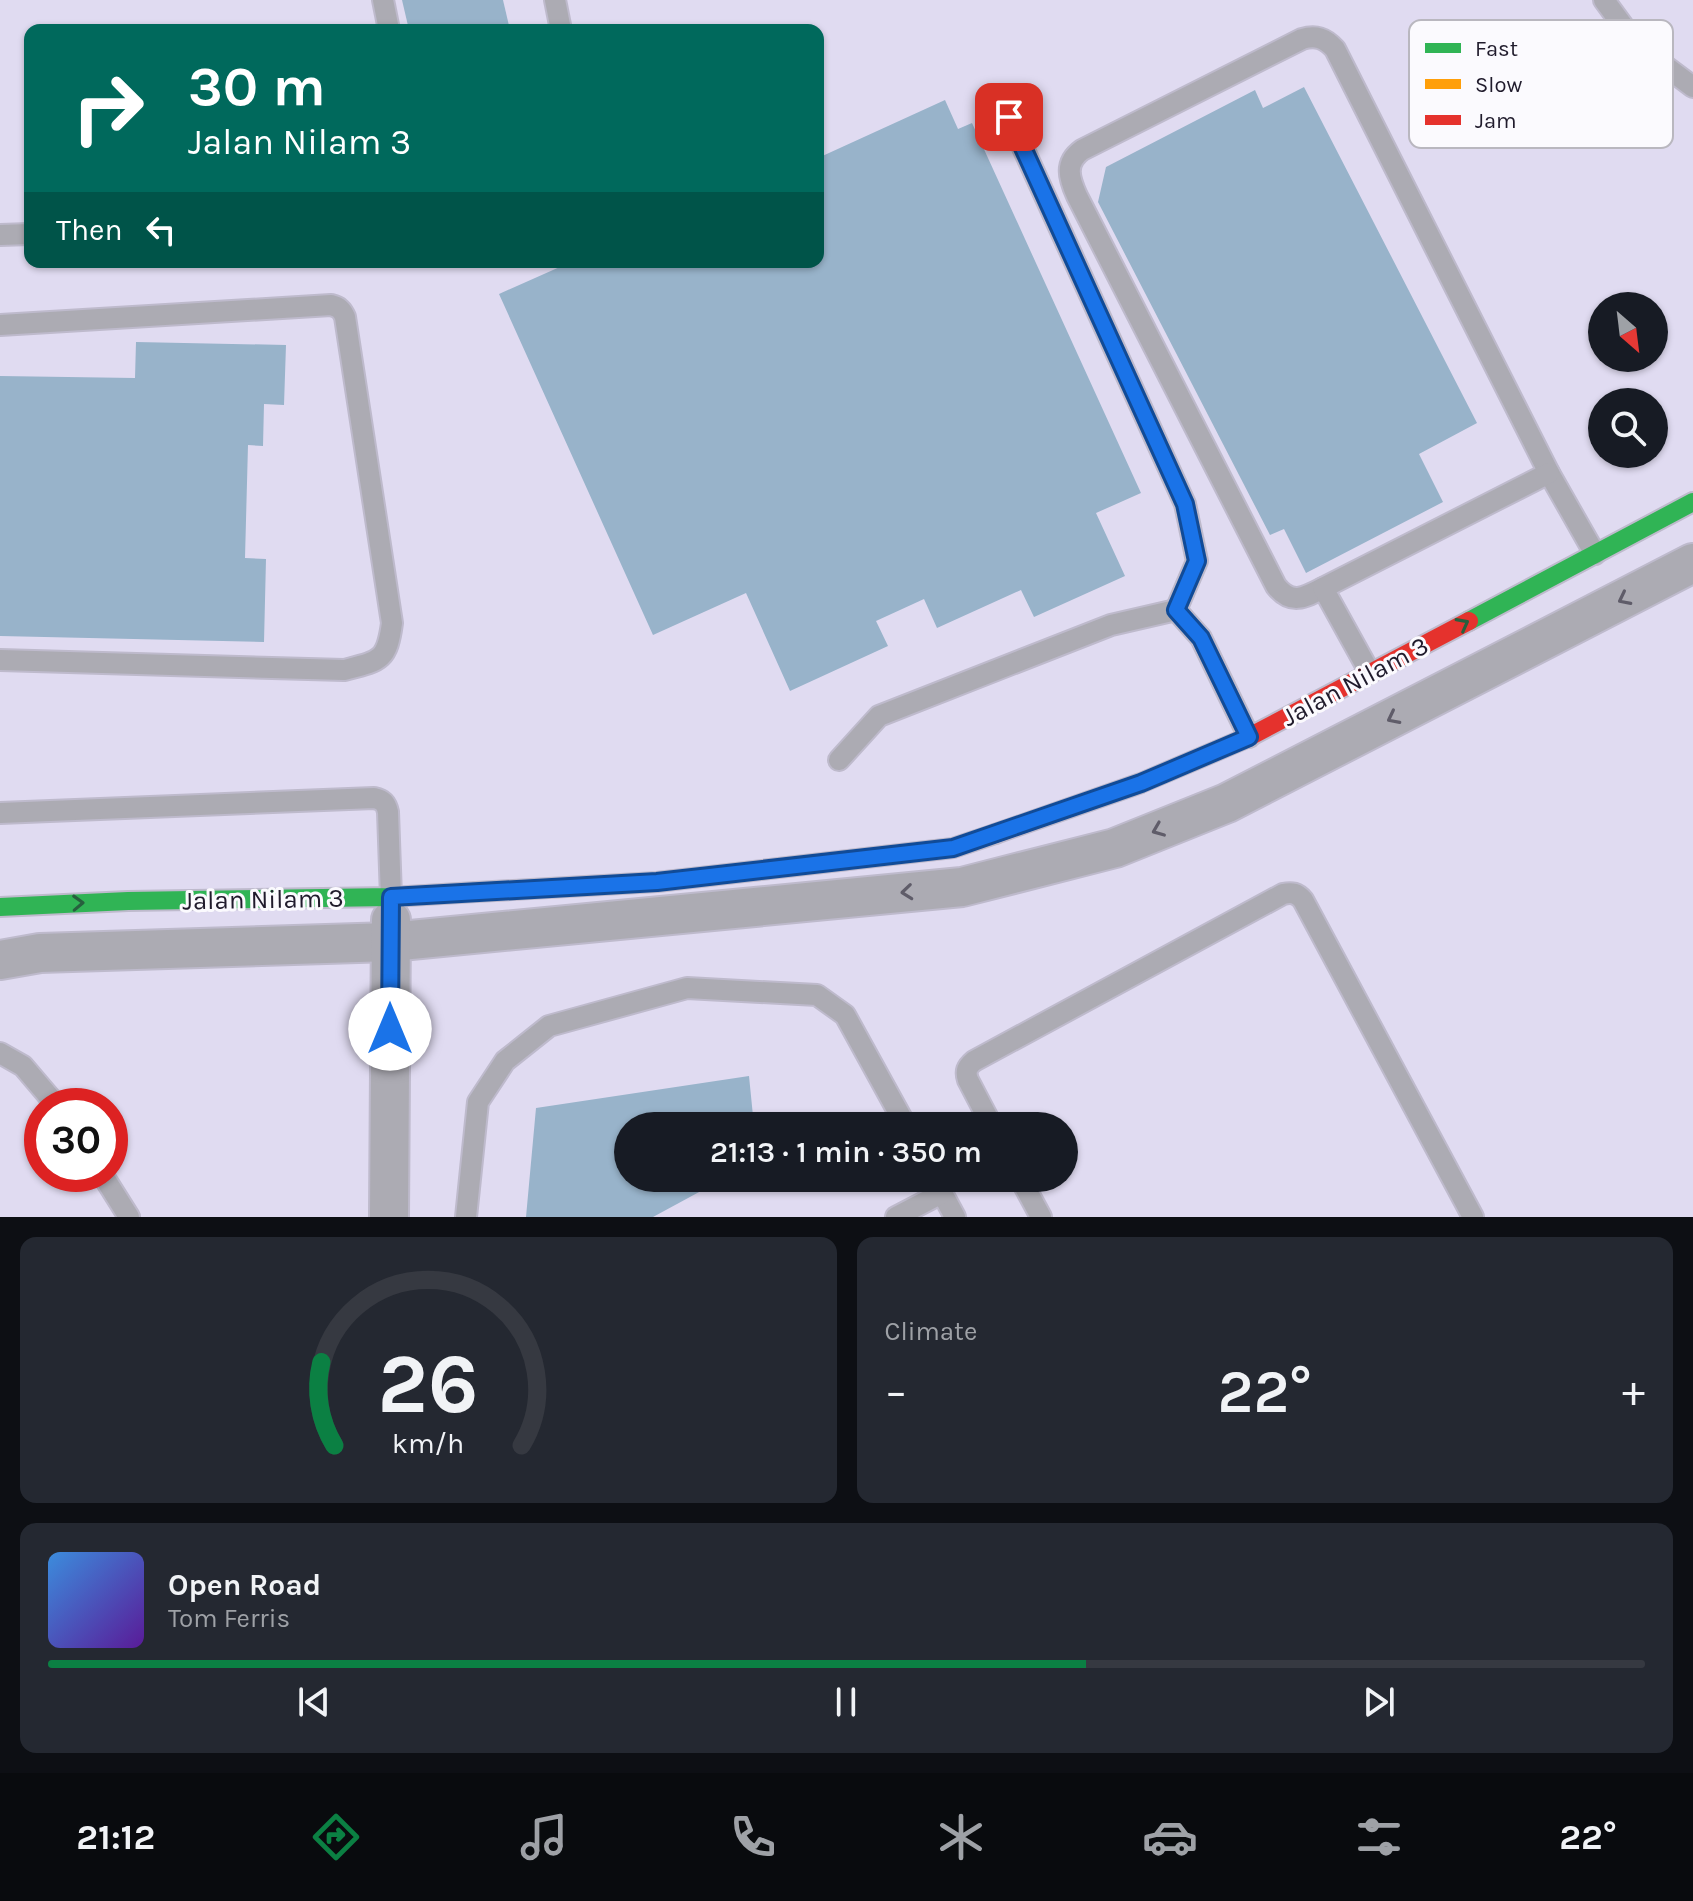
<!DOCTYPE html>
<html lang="en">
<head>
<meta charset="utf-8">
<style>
  :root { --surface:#171b24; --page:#242831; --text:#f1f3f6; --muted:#9ea1a6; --line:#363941; --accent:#0b8043 }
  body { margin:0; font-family:Karla,sans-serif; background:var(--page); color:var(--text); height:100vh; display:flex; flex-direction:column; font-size:30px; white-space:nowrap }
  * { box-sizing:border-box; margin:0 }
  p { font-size:26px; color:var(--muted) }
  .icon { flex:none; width:44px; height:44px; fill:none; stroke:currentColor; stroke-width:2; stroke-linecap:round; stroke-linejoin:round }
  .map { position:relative; height:1217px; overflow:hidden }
  .panel { display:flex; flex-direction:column; gap:20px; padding:20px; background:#0d0f14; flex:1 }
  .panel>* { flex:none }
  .top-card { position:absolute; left:24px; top:24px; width:800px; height:244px; border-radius:16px; box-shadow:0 2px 6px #0004; background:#00695c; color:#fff; overflow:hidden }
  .needle { width:52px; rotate:152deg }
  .buttons { position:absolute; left:1588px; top:292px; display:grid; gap:16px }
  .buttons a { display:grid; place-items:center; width:80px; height:80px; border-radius:50%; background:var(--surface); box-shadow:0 2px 6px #0004; font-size:40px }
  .speed { position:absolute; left:24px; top:1088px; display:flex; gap:16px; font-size:40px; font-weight:700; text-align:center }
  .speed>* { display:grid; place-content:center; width:104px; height:104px; border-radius:50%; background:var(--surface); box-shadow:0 2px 6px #0004; line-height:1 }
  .speed .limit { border:12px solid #d22; background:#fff; color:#111 }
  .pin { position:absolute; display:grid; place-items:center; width:68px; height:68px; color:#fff; margin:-34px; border-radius:16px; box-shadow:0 4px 12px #0006 }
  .me { position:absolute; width:88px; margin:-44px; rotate:0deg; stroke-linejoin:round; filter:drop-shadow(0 0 6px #0008) }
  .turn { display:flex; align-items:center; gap:28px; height:168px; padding:0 32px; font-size:36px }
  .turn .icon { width:104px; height:104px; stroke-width:2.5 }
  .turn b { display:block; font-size:56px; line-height:68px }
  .then { display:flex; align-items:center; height:76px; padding:0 32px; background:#0003; gap:16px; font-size:30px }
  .big { font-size:60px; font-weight:600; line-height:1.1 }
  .panel .tile { flex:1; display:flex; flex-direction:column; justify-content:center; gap:12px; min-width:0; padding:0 28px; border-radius:16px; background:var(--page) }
  .panel .dial { align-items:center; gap:0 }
  .dial svg { height:208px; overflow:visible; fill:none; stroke:var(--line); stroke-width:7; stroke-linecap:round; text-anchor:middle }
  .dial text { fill:var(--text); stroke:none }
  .song { display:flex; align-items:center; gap:24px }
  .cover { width:96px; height:96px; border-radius:12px; background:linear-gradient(135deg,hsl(210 70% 55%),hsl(270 70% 35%)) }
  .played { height:8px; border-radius:4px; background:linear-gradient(90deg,var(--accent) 65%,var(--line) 65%) }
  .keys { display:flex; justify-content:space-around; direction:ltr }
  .heat { display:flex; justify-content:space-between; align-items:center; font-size:44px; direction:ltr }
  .panel .tiles { flex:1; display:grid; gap:20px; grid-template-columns:1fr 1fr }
  .tile:last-child { grid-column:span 2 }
  .trip { position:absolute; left:614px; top:1112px; width:464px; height:80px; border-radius:40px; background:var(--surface); box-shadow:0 2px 6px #0004; font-weight:600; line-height:80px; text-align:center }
  .tab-bar { display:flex; height:128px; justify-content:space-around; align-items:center; background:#090b0e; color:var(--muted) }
  .tab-bar .icon { width:56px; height:56px }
  .tab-bar .active { color:var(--accent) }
  .tab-bar b { font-size:36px; color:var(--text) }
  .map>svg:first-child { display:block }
</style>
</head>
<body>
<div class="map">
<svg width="1693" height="1217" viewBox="0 0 1693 1217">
  <rect width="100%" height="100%" fill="#e0dbf1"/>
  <g fill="#98b3ca">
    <polygon points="402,0 503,0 510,30 409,30"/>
    <polygon points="1304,87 1477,423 1419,454 1443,502 1306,573 1284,529 1270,535 1098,202 1106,167 1255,90 1263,108"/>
    <polygon points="945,100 958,129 972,123 1141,493 1096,513 1125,576 1034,617 1021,590 937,628 924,599 876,621 888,646 790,691 746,593 653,635 499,294 571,262 672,262 674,265 681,262 818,262 818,158"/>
    <polygon points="136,342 286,345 284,405 264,404 263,446 248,445 245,558 266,559 264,642 0,636 0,376 135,378"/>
    <polygon points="749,1076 754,1126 628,1126 628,1178 725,1178 653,1217 526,1217 536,1108"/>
  </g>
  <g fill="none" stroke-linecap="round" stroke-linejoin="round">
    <g stroke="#bebacc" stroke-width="24">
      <g id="lane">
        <polyline points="383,0 389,30"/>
        <polyline points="555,0 561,30"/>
        <polyline points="1604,0 1637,45 1693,87"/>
        <polyline points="1009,117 1185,504 1197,561 1176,610"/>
        <polyline points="0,235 30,234"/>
        <path d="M 0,325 L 331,305 C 339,307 342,310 345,317 L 392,623 C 387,661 380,661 344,670 L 0,660"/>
        <path d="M 1323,588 C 1304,598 1291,605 1276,586 L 1077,196 C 1069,178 1064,163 1082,150 L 1302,39 C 1316,35 1325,38 1335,49 L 1549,473 L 1595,554"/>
        <polyline points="1370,673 1323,588 1549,473"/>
        <polyline points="839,760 879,716 1111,625 1176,610 1201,638 1249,737"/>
        <path d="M 0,813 L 374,798 C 383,800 386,803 388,812 L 391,897"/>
        <polyline points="0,1053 23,1066 57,1106"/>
        <path d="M 992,1126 L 968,1080 C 965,1071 967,1067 974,1061 L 1283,894 C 1292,892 1297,893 1303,900 L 1473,1217"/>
        <polyline points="102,1174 129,1217"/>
        <polyline points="934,1178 955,1217"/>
        <polyline points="1020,1178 1041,1217"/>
        <polyline points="466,1217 478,1102 505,1061 549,1026 687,988 817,995 845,1015 906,1126"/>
        <polyline points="896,1217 942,1193"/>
      </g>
    </g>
    <g stroke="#bebacc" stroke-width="42">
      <g id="street">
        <polyline points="0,960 40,953 390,942 962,887 1115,848 1227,803 1693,563"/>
        <polyline points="389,1217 391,920"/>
      </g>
    </g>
    <g stroke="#bebacc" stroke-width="22">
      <g id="fast">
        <polyline points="1469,621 1693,502"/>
        <polyline points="0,907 128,901 391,897 476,892"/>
      </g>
    </g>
    <g stroke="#bebacc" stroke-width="22">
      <polyline id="slow" points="476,892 657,882 953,848 995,834"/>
    </g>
    <g stroke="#bebacc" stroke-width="22">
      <polyline id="jam" points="995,834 1141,783 1249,737 1469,621"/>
    </g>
    <use href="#lane" stroke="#acabb3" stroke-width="20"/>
    <use href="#street" stroke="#acabb3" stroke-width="38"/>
    <use href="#fast" stroke="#30b455" stroke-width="18"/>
    <use href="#slow" stroke="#ff9f0a" stroke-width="18"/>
    <use href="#jam" stroke="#e5322d" stroke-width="18"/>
  </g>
  <defs><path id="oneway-chevron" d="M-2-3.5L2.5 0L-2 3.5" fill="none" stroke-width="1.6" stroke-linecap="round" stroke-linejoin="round" transform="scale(2)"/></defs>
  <g stroke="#5f5c69">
    <use href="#oneway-chevron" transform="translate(1624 599) rotate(153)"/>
    <use href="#oneway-chevron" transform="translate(1393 718) rotate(153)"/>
    <use href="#oneway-chevron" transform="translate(1158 830) rotate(158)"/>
    <use href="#oneway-chevron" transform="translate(907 892) rotate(174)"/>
  </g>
  <g stroke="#27603e">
    <use href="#oneway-chevron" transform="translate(1463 624) rotate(-28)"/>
    <use href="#oneway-chevron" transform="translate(78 903) rotate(-2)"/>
  </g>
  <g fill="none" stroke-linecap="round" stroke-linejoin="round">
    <g stroke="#114b97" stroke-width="20">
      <polyline id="route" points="390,1029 391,897 657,882 953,848 1141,783 1249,737 1201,638 1176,610 1197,561 1185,504 1009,117"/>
    </g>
    <use href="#route" stroke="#1a73e8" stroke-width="14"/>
  </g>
  <g text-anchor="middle" stroke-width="6" stroke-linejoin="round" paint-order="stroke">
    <g font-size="26" fill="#201b2c" stroke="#fbfafe">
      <text transform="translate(1355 681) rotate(-28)" y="9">Jalan Nilam 3</text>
      <text transform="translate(263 899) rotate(-1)" y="9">Jalan Nilam 3</text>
    </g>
  </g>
  <rect x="1409" y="20" width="264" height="128" rx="12" fill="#fbfafe" stroke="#b9b7bf" stroke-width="2"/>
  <rect x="1425" y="43" width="36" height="10" fill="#30b455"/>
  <rect x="1425" y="79" width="36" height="10" fill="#ff9f0a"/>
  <rect x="1425" y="115" width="36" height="10" fill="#e5322d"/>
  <g font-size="22" fill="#201b2c">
    <text x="1475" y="56">Fast</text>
    <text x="1475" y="92">Slow</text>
    <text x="1475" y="128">Jam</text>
  </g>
</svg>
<div class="buttons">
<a><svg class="needle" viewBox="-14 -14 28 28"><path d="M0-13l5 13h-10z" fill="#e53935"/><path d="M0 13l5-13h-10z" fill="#9ea1a6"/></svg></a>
<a><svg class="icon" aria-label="search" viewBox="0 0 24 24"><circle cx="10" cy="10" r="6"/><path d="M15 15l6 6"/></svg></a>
</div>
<div class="speed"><div class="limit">30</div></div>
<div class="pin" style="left:1009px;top:117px;background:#d93025"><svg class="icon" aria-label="arrive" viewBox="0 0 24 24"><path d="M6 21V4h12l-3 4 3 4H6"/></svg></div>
<svg class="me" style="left:390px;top:1029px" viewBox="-20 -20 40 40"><circle r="19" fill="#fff"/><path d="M0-13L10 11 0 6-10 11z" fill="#1a73e8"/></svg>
<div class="trip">21:13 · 1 min · 350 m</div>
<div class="top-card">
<div class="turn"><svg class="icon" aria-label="right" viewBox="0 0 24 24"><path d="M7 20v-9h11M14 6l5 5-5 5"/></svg><div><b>30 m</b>Jalan Nilam 3</div></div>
<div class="then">Then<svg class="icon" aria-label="left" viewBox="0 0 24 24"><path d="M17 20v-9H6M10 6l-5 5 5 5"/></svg></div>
</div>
</div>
<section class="panel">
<div class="tiles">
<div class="tile dial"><svg viewBox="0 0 100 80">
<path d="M14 69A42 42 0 1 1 86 69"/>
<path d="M14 69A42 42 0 0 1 9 37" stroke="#0b8043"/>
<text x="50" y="56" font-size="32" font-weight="700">26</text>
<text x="50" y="72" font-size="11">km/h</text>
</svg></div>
<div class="tile"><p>Climate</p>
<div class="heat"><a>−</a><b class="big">22°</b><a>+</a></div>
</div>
<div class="tile">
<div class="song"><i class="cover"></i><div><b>Open Road</b><p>Tom Ferris</p></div></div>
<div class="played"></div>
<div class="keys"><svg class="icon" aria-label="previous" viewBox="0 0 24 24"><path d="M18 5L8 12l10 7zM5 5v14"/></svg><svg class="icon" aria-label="pause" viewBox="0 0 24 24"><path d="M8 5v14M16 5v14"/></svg><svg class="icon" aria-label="next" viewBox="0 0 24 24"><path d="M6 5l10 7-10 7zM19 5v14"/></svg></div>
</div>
</div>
</section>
<nav class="tab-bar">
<b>21:12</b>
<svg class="icon active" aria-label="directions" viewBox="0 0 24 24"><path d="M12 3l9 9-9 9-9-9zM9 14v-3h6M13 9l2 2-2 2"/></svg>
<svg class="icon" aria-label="music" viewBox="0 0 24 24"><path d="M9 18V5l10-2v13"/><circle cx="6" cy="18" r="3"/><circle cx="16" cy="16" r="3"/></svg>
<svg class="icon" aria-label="phone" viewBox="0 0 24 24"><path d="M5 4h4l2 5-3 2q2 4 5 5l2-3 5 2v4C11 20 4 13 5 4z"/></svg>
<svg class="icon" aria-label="climate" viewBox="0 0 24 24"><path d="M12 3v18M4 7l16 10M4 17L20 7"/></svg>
<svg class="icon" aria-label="car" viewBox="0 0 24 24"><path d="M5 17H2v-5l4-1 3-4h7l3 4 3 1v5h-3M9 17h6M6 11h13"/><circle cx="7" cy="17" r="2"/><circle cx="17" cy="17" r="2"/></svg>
<svg class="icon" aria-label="filters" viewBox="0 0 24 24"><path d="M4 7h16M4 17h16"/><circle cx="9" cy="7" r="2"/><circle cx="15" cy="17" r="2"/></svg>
<b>22°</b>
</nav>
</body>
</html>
